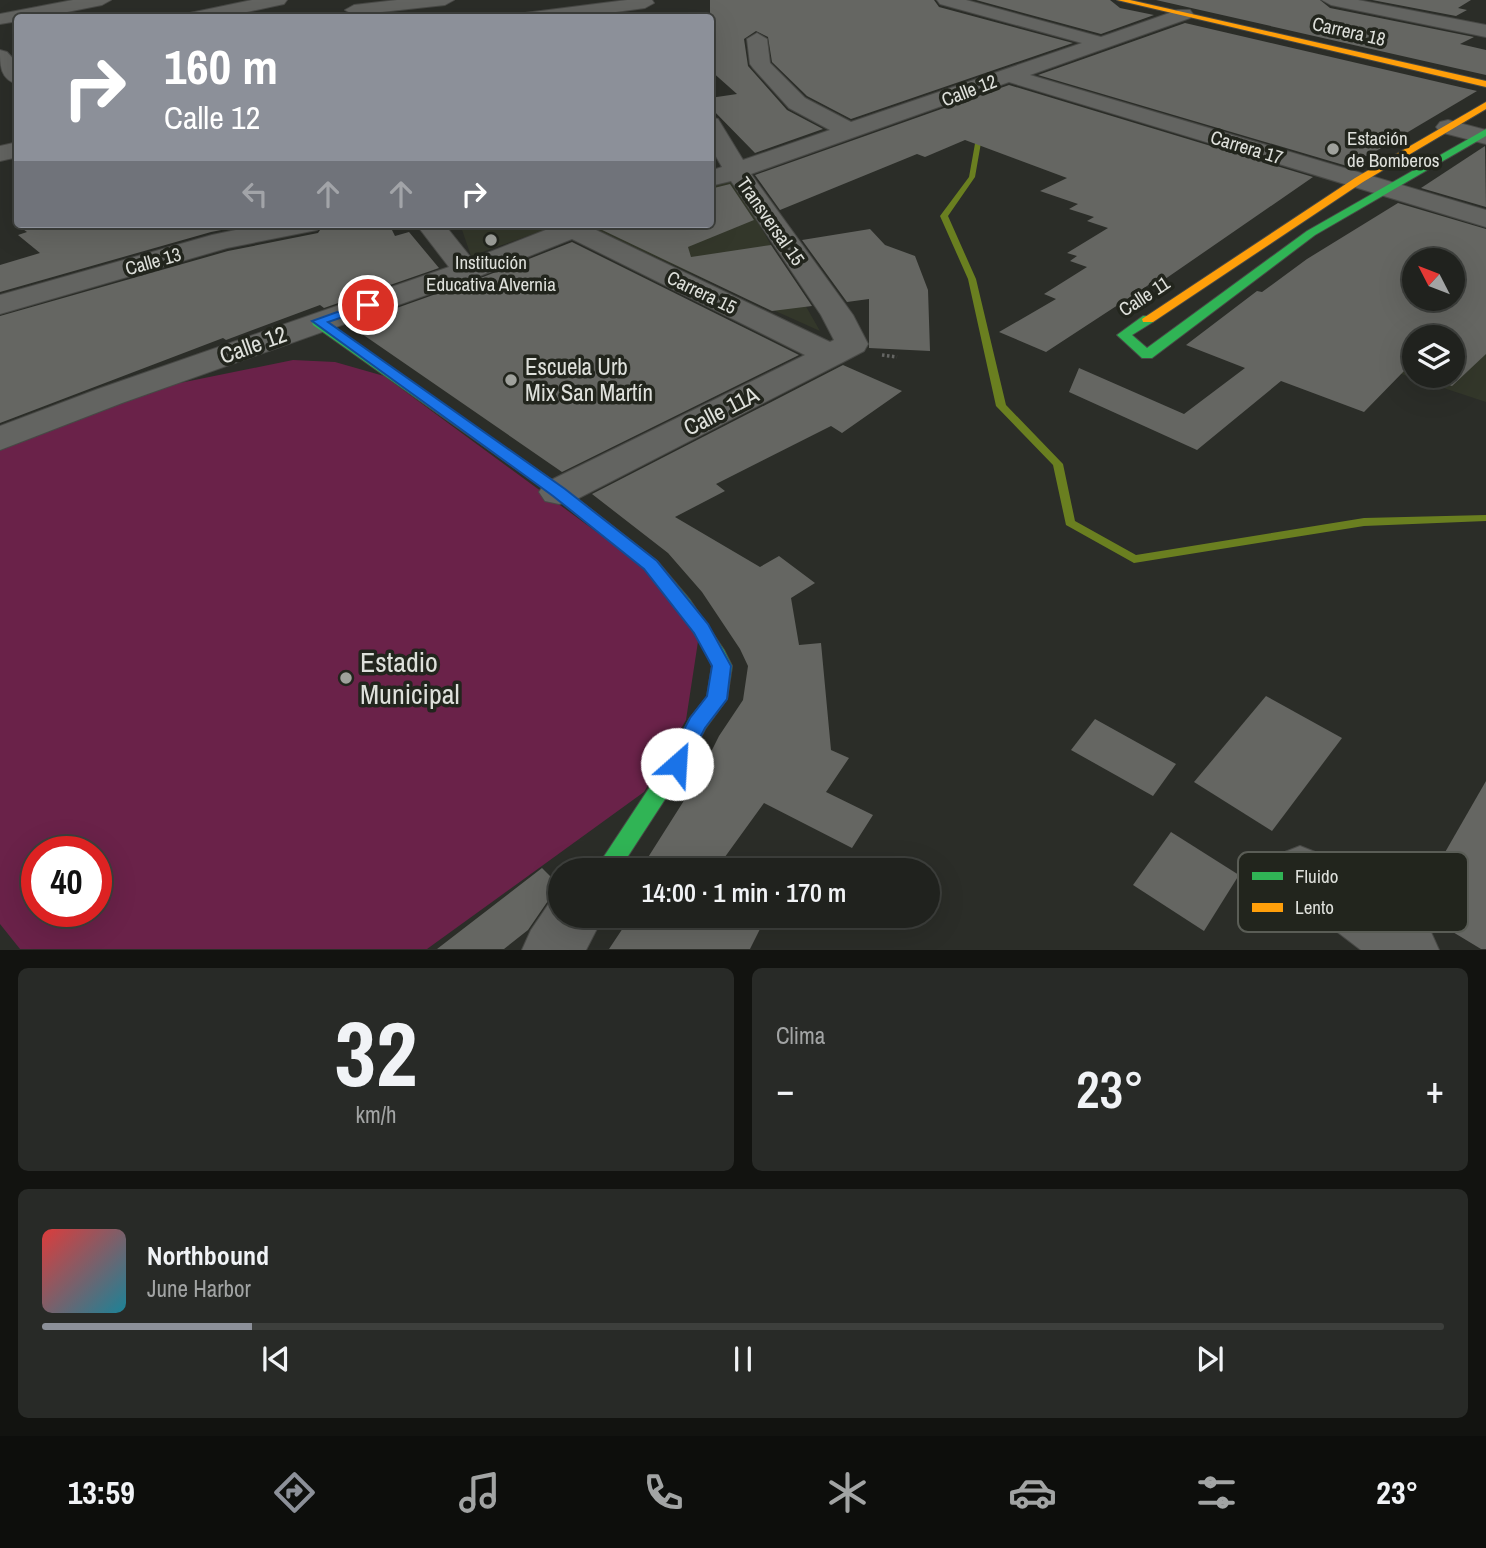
<!DOCTYPE html>
<html lang="es">
<head>
<meta charset="utf-8">
<style>
  :root { --surface:#20221e; --page:#282a27; --text:#f1f3f6; --muted:#a2a4a4; --line:#3d3f3c; --accent:#8c9099 }
  body { margin:0; font-family:"Archivo Narrow",sans-serif; background:var(--page); color:var(--text); height:100vh; display:flex; flex-direction:column; font-size:26px; white-space:nowrap }
  * { box-sizing:border-box; margin:0 }
  p { font-size:23px; color:var(--muted) }
  .icon { flex:none; width:38px; height:38px; fill:none; stroke:currentColor; stroke-width:2; stroke-linecap:round; stroke-linejoin:round }
  .map { position:relative; height:950px; overflow:hidden }
  .panel { display:flex; flex-direction:column; gap:18px; padding:18px; background:#121310; flex:1 }
  .panel>* { flex:none }
  .banner { position:absolute; left:14px; top:14px; width:700px; height:214px; border-radius:7px; box-shadow:0 7px 28px #0002,0 0 0 2px var(--line); background:#8c9099; color:#fff; overflow:hidden }
  .needle { width:46px; rotate:312deg }
  .buttons { position:absolute; left:1402px; top:248px; display:grid; gap:14px }
  .buttons a { display:grid; place-items:center; width:63px; height:63px; border-radius:50%; background:var(--surface); box-shadow:0 7px 28px #0002,0 0 0 2px var(--line); font-size:35px }
  .speed { position:absolute; left:21px; top:836px; display:flex; gap:14px; font-size:35px; font-weight:700; text-align:center }
  .speed>* { display:grid; place-content:center; width:91px; height:91px; border-radius:50%; background:var(--surface); box-shadow:0 7px 28px #0002,0 0 0 2px var(--line); line-height:1 }
  .speed .limit { border:10px solid #d22; background:#fff; color:#111 }
  .pin { position:absolute; display:grid; place-items:center; width:60px; height:60px; color:#fff; margin:-30px; border:4px solid #fff; border-radius:50%; box-shadow:0 2px 7px #0007 }
  .me { position:absolute; width:77px; margin:-38px; rotate:26deg; stroke-linejoin:round; filter:drop-shadow(0 0 5px #0008) }
  .turn { display:flex; align-items:center; gap:24px; height:147px; padding:0 35px; font-size:32px }
  .turn .icon { width:91px; height:91px; stroke-width:2.5 }
  .turn b { display:block; font-size:49px; line-height:60px }
  .lanes { display:flex; align-items:center; height:66px; padding:0 35px; background:#0003; justify-content:center; gap:35px; direction:ltr }
  .lanes .off { opacity:.35 }
  .big { font-size:52px; font-weight:600; line-height:1.1 }
  .panel .widget { flex:1; display:flex; flex-direction:column; justify-content:center; gap:10px; min-width:0; padding:0 24px; border-radius:10px; background:var(--page) }
  .panel .dial { align-items:center; gap:0 }
  .dial b { font-size:91px; line-height:1 }
  .song { display:flex; align-items:center; gap:21px }
  .cover { width:84px; height:84px; border-radius:10px; background:linear-gradient(135deg,hsl(0 70% 55%),hsl(190 70% 35%)) }
  .played { height:7px; border-radius:4px; background:linear-gradient(90deg,var(--accent) 15%,var(--line) 15%) }
  .keys { display:flex; justify-content:space-around; direction:ltr }
  .heat { display:flex; justify-content:space-between; align-items:center; font-size:38px; direction:ltr }
  .panel .tiles { flex:1; display:grid; gap:18px; grid-template-columns:1fr 1fr }
  .widget:last-child { grid-column:span 2 }
  .trip { position:absolute; left:548px; top:858px; width:392px; height:70px; border-radius:35px; background:var(--surface); box-shadow:0 7px 28px #0002,0 0 0 2px var(--line); font-weight:600; line-height:70px; text-align:center }
  .tab-bar { display:flex; height:112px; justify-content:space-around; align-items:center; background:#0d0e0c; color:var(--muted) }
  .tab-bar .icon { width:49px; height:49px }
  .tab-bar .on { color:var(--accent) }
  .tab-bar b { font-size:32px; color:var(--text) }
  .map>svg:first-child { display:block }
</style>
</head>
<body>
<div class="map">
<svg width="1486" height="950" viewBox="0 0 1486 950">
  <rect width="100%" height="100%" fill="#2b2d28"/>
  <g fill="#33372a" fill-rule="evenodd">
    <polygon points="731,175 820,331 589,227 599,224 710,224 711,183"/>
    <polygon points="460,224 562,224 471,256"/>
    <path d="M 1486,261 L 1486,402 L 1368,363 L 1452,299 ZM 1414,338 L 1452,338 L 1452,376 L 1414,376 Z"/>
  </g>
  <path fill="#6a2249" fill-rule="evenodd" d="M 293,360 L 335,362 L 384,376 L 654,574 L 699,635 L 686,720 L 644,792 L 427,949 L 20,949 L 0,924 L 0,450 L 165,386 ZM 37,852 L 96,852 L 96,912 L 37,912 Z"/>
  <g fill="none" stroke-linecap="round" stroke-linejoin="round">
    <polygon fill="#6a7f20" fill-rule="evenodd" points="973,134 977,134 982,137 975,177 948,216 976,279 1006,405 1063,464 1075,521 1136,555 1364,518 1486,515 1486,521 1364,526 1134,563 1066,525 1053,465 996,406 968,279 940,216 969,177 976,138 973,136"/>
  </g>
  <g fill="#656662" fill-rule="evenodd">
    <polygon points="710,0 934,0 939,7 1073,43 851,119 807,96 772,62 768,37 756,31 744,39 748,66 787,110 823,129 755,153 710,107 710,98 737,94 710,70"/>
    <polygon points="976,0 1110,0 1120,8 1154,15 1101,34"/>
    <polygon points="1156,0 1320,0 1330,8 1474,37 1460,44 1486,50 1486,75"/>
    <polygon points="1372,0 1471,0 1458,8 1467,10 1456,16"/>
    <polygon points="1185,23 1477,91 1376,151 1347,166 1038,75"/>
    <polygon points="1009,85 1313,177 1155,286 1150,284 1046,352 999,332 1056,299 1044,294 1087,267 1070,261 1077,256 1067,253 1108,228 1087,221 1094,217 1069,209 1078,204 1040,191 1067,178 965,140 925,157 917,154 780,210 755,175"/>
    <polygon points="1485,146 1486,207 1421,188"/>
    <polygon points="730,184 754,220 688,247 691,257 771,245 812,306 772,311 600,229 613,224 710,224 710,189"/>
    <path d="M 1398,203 L 1486,229 L 1486,354 L 1452,386 L 1423,376 L 1452,376 L 1452,338 L 1414,338 L 1414,373 L 1405,370 L 1364,412 L 1281,381 L 1197,450 L 1069,392 L 1079,368 L 1184,414 L 1245,368 L 1186,345 L 1257,291 L 1262,292 L 1307,259 ZM 1414,261 L 1452,261 L 1452,299 L 1414,299 Z"/>
    <polygon points="16,224 252,224 211,232 0,292 0,265 40,253 18,235 27,232"/>
    <polygon points="324,224 389,224 395,236 409,232 439,268 324,308 320,305 226,340 223,338 0,423 0,316 228,251 318,233"/>
    <polygon points="870,229 885,245 915,256 928,290 930,351 869,348 869,299 847,302 802,240"/>
    <polygon points="572,242 799,355 562,472 349,325 478,279"/>
    <polygon points="843,365 902,391 842,433 831,426 716,484 725,491 675,517 760,567 779,556 815,583 791,598 799,645 821,643 831,750 849,758 826,792 873,815 852,848 764,803 722,861 743,870 640,870 697,780 719,736 743,700 748,666 740,649 702,592 668,553 592,494"/>
    <polygon points="1266,696 1342,738 1272,831 1194,782"/>
    <polygon points="1095,719 1176,764 1153,796 1071,750"/>
    <polygon points="1486,781 1486,949 1481,949 1413,908"/>
    <polygon points="1171,832 1239,875 1204,931 1133,885"/>
    <polygon points="542,868 560,886 560,892 552,895 528,930 504,949 437,949"/>
    <polygon points="610,915 767,915 750,949 609,949 627,922"/>
  </g>
  <g fill="none" stroke-linecap="round" stroke-linejoin="round">
    <g stroke="#484946" stroke-width="2">
      <g id="street">
        <polygon points="73,0 111,0 102,5 37,18 18,18 18,21 0,24 0,14"/>
        <polygon points="252,0 287,0 284,4 219,18 181,18 190,13"/>
        <polygon points="397,0 454,0 445,5 354,15 345,10 354,5"/>
        <polygon points="627,0 652,0 654,3 645,8 572,18 516,18 525,13"/>
        <polygon points="937,0 966,0 1101,37 1178,10 1190,10 1193,14 1190,18 1030,75 1486,210 1486,227 1009,82 751,174 853,315 868,344 864,351 843,362 573,501 559,504 545,501 539,492 545,483 805,355 572,239 477,277 122,403 0,450 0,426 98,389 449,267 416,224 444,224 472,259 561,224 600,224 596,230 830,342 834,340 821,315 731,181 710,186 710,171 722,167 710,146 710,117 718,119 743,160 830,130 789,108 753,68 750,64 747,39 757,33 767,39 770,63 805,98 851,122 1082,43 940,4"/>
        <polygon points="1322,0 1358,0 1486,25 1486,37 1331,5"/>
        <path d="M 0,50 L 7,52 L 18,64 L 18,84 C 0,80 0,65 0,50 Z"/>
        <polygon points="1448,120 1486,130 1486,144 1440,132 1436,127 1440,122"/>
        <polygon points="18,142 18,157 0,161 0,146"/>
        <polygon points="265,224 321,224 317,230 227,248 0,314 0,295 212,235"/>
        <polygon points="1300,846 1320,854 1430,930 1439,950 1361,950 1280,888 1272,871 1280,854"/>
        <polygon points="560,894 560,915 604,915 586,950 522,950 531,930 554,896"/>
      </g>
    </g>
    <g stroke="#484946" stroke-width="2">
      <g id="fast">
        <polygon points="1486,129 1486,136 1315,235 1152,358 1142,358 1117,335 1143,316 1153,316 1153,322 1132,335 1147,348 1307,231"/>
        <polygon points="318,318 565,489 657,561 690,600 724,650 732,666 727,699 705,729 684,770 619,870 595,870 669,758 690,718 707,697 712,666 706,652 678,608 645,569 553,495 313,325 312,322"/>
      </g>
    </g>
    <g stroke="#484946" stroke-width="2">
      <g id="slow">
        <polygon points="1117,0 1130,0 1486,81 1486,87"/>
        <polygon points="1486,102 1486,109 1363,182 1153,322 1143,322 1142,319 1355,178"/>
      </g>
    </g>
    <polyline stroke="#656664" stroke-width="3.5" stroke-dasharray="2.5 2.5" stroke-linecap="butt" points="882,355 897,357"/>
    <use href="#street" fill="#636461" fill-rule="evenodd"/>
    <use href="#fast" fill="#30b455" fill-rule="evenodd"/>
    <use href="#slow" fill="#ff9f0a" fill-rule="evenodd"/>
  </g>
  <polygon fill="#1a73e8" stroke="#114b97" stroke-width="2" points="368,301 372,302 372,307 328,322 565,489 657,561 708,624 731,666 727,699 705,728 684,770 677,772 669,770 666,764 690,718 707,696 712,666 694,633 644,569 553,496 312,321"/>
  <g fill="#9fa19c" stroke="#22251d" stroke-width="2.5">
    <circle cx="1333" cy="149" r="7"/>
    <circle cx="491" cy="240" r="7"/>
    <circle cx="511" cy="380" r="7"/>
    <circle cx="346" cy="678" r="7"/>
  </g>
  <g text-anchor="middle" stroke-width="7" stroke-linejoin="round" paint-order="stroke">
    <g font-size="19" fill="#dee0db" stroke="#22251d">
      <text transform="translate(1349 31) rotate(13)" y="7">Carrera 18</text>
      <text transform="translate(969 90) rotate(-21)" y="7">Calle 12</text>
      <text transform="translate(1247 147) rotate(17)" y="7">Carrera 17</text>
      <text transform="translate(771 221) rotate(55)" y="7">Transversal 15</text>
      <text transform="translate(153 261) rotate(-16)" y="7">Calle 13</text>
      <text transform="translate(702 292) rotate(26)" y="7">Carrera 15</text>
      <text transform="translate(1144 296) rotate(-33)" y="7">Calle 11</text>
    </g>
    <g font-size="19" fill="#dee0db" stroke="#22251d" text-anchor="start">
      <text x="1347" y="145">Estación<tspan x="1347" dy="22">de Bomberos</tspan></text>
      <text x="491" y="269" text-anchor="middle">Institución<tspan x="491" dy="22">Educativa Alvernia</tspan></text>
    </g>
    <g font-size="23" fill="#dee0db" stroke="#22251d">
      <text transform="translate(253 345) rotate(-20)" y="8">Calle 12</text>
      <text transform="translate(721 411) rotate(-27)" y="8">Calle 11A</text>
    </g>
    <g font-size="23" fill="#dee0db" stroke="#22251d" text-anchor="start">
      <text x="525" y="375">Escuela Urb<tspan x="525" dy="26">Mix San Martín</tspan></text>
    </g>
    <g font-size="28" fill="#dee0db" stroke="#22251d" text-anchor="start">
      <text x="360" y="672">Estadio<tspan x="360" dy="32">Municipal</tspan></text>
    </g>
  </g>
  <rect x="1238" y="852" width="230" height="80" rx="10" fill="#22251d" stroke="#5a5d56" stroke-width="2"/>
  <rect x="1252" y="872" width="31" height="8" fill="#30b455"/>
  <rect x="1252" y="903" width="31" height="9" fill="#ff9f0a"/>
  <g font-size="19" fill="#dee0db">
    <text x="1295" y="883">Fluido</text>
    <text x="1295" y="914">Lento</text>
  </g>
</svg>
<div class="buttons">
<a><svg class="needle" viewBox="-14 -14 28 28"><path d="M0-13l5 13h-10z" fill="#e53935"/><path d="M0 13l5-13h-10z" fill="#a2a4a4"/></svg></a>
<a><svg class="icon" aria-label="layers" viewBox="0 0 24 24"><path d="M12 4l9 5-9 5-9-5zM3 14l9 5 9-5"/></svg></a>
</div>
<div class="speed"><div class="limit">40</div></div>
<div class="pin" style="left:368px;top:305px;background:#d93025"><svg class="icon" aria-label="arrive" viewBox="0 0 24 24"><path d="M6 21V4h12l-3 4 3 4H6"/></svg></div>
<svg class="me" style="left:677px;top:764px" viewBox="-20 -20 40 40"><circle r="19" fill="#fff"/><path d="M0-13L10 11 0 6-10 11z" fill="#1a73e8"/></svg>
<div class="trip">14:00 · 1 min · 170 m</div>
<div class="banner">
<div class="turn"><svg class="icon" aria-label="right" viewBox="0 0 24 24"><path d="M7 20v-9h11M14 6l5 5-5 5"/></svg><div><b>160 m</b>Calle 12</div></div>
<div class="lanes"><svg class="icon off" aria-label="left" viewBox="0 0 24 24"><path d="M17 20v-9H6M10 6l-5 5 5 5"/></svg><svg class="icon off" aria-label="ahead" viewBox="0 0 24 24"><path d="M12 20V5M6 11l6-6 6 6"/></svg><svg class="icon off" aria-label="ahead" viewBox="0 0 24 24"><path d="M12 20V5M6 11l6-6 6 6"/></svg><svg class="icon" aria-label="right" viewBox="0 0 24 24"><path d="M7 20v-9h11M14 6l5 5-5 5"/></svg></div>
</div>
</div>
<section class="panel">
<div class="tiles">
<div class="widget dial"><b>32</b><p>km/h</p></div>
<div class="widget"><p>Clima</p>
<div class="heat"><a>−</a><b class="big">23°</b><a>+</a></div>
</div>
<div class="widget">
<div class="song"><i class="cover"></i><div><b>Northbound</b><p>June Harbor</p></div></div>
<div class="played"></div>
<div class="keys"><svg class="icon" aria-label="previous" viewBox="0 0 24 24"><path d="M18 5L8 12l10 7zM5 5v14"/></svg><svg class="icon" aria-label="pause" viewBox="0 0 24 24"><path d="M8 5v14M16 5v14"/></svg><svg class="icon" aria-label="next" viewBox="0 0 24 24"><path d="M6 5l10 7-10 7zM19 5v14"/></svg></div>
</div>
</div>
</section>
<nav class="tab-bar">
<b>13:59</b>
<svg class="icon on" aria-label="directions" viewBox="0 0 24 24"><path d="M12 3l9 9-9 9-9-9zM9 14v-3h6M13 9l2 2-2 2"/></svg>
<svg class="icon" aria-label="music" viewBox="0 0 24 24"><path d="M9 18V5l10-2v13"/><circle cx="6" cy="18" r="3"/><circle cx="16" cy="16" r="3"/></svg>
<svg class="icon" aria-label="phone" viewBox="0 0 24 24"><path d="M5 4h4l2 5-3 2q2 4 5 5l2-3 5 2v4C11 20 4 13 5 4z"/></svg>
<svg class="icon" aria-label="climate" viewBox="0 0 24 24"><path d="M12 3v18M4 7l16 10M4 17L20 7"/></svg>
<svg class="icon" aria-label="car" viewBox="0 0 24 24"><path d="M5 17H2v-5l4-1 3-4h7l3 4 3 1v5h-3M9 17h6M6 11h13"/><circle cx="7" cy="17" r="2"/><circle cx="17" cy="17" r="2"/></svg>
<svg class="icon" aria-label="filters" viewBox="0 0 24 24"><path d="M4 7h16M4 17h16"/><circle cx="9" cy="7" r="2"/><circle cx="15" cy="17" r="2"/></svg>
<b>23°</b>
</nav>
</body>
</html>
